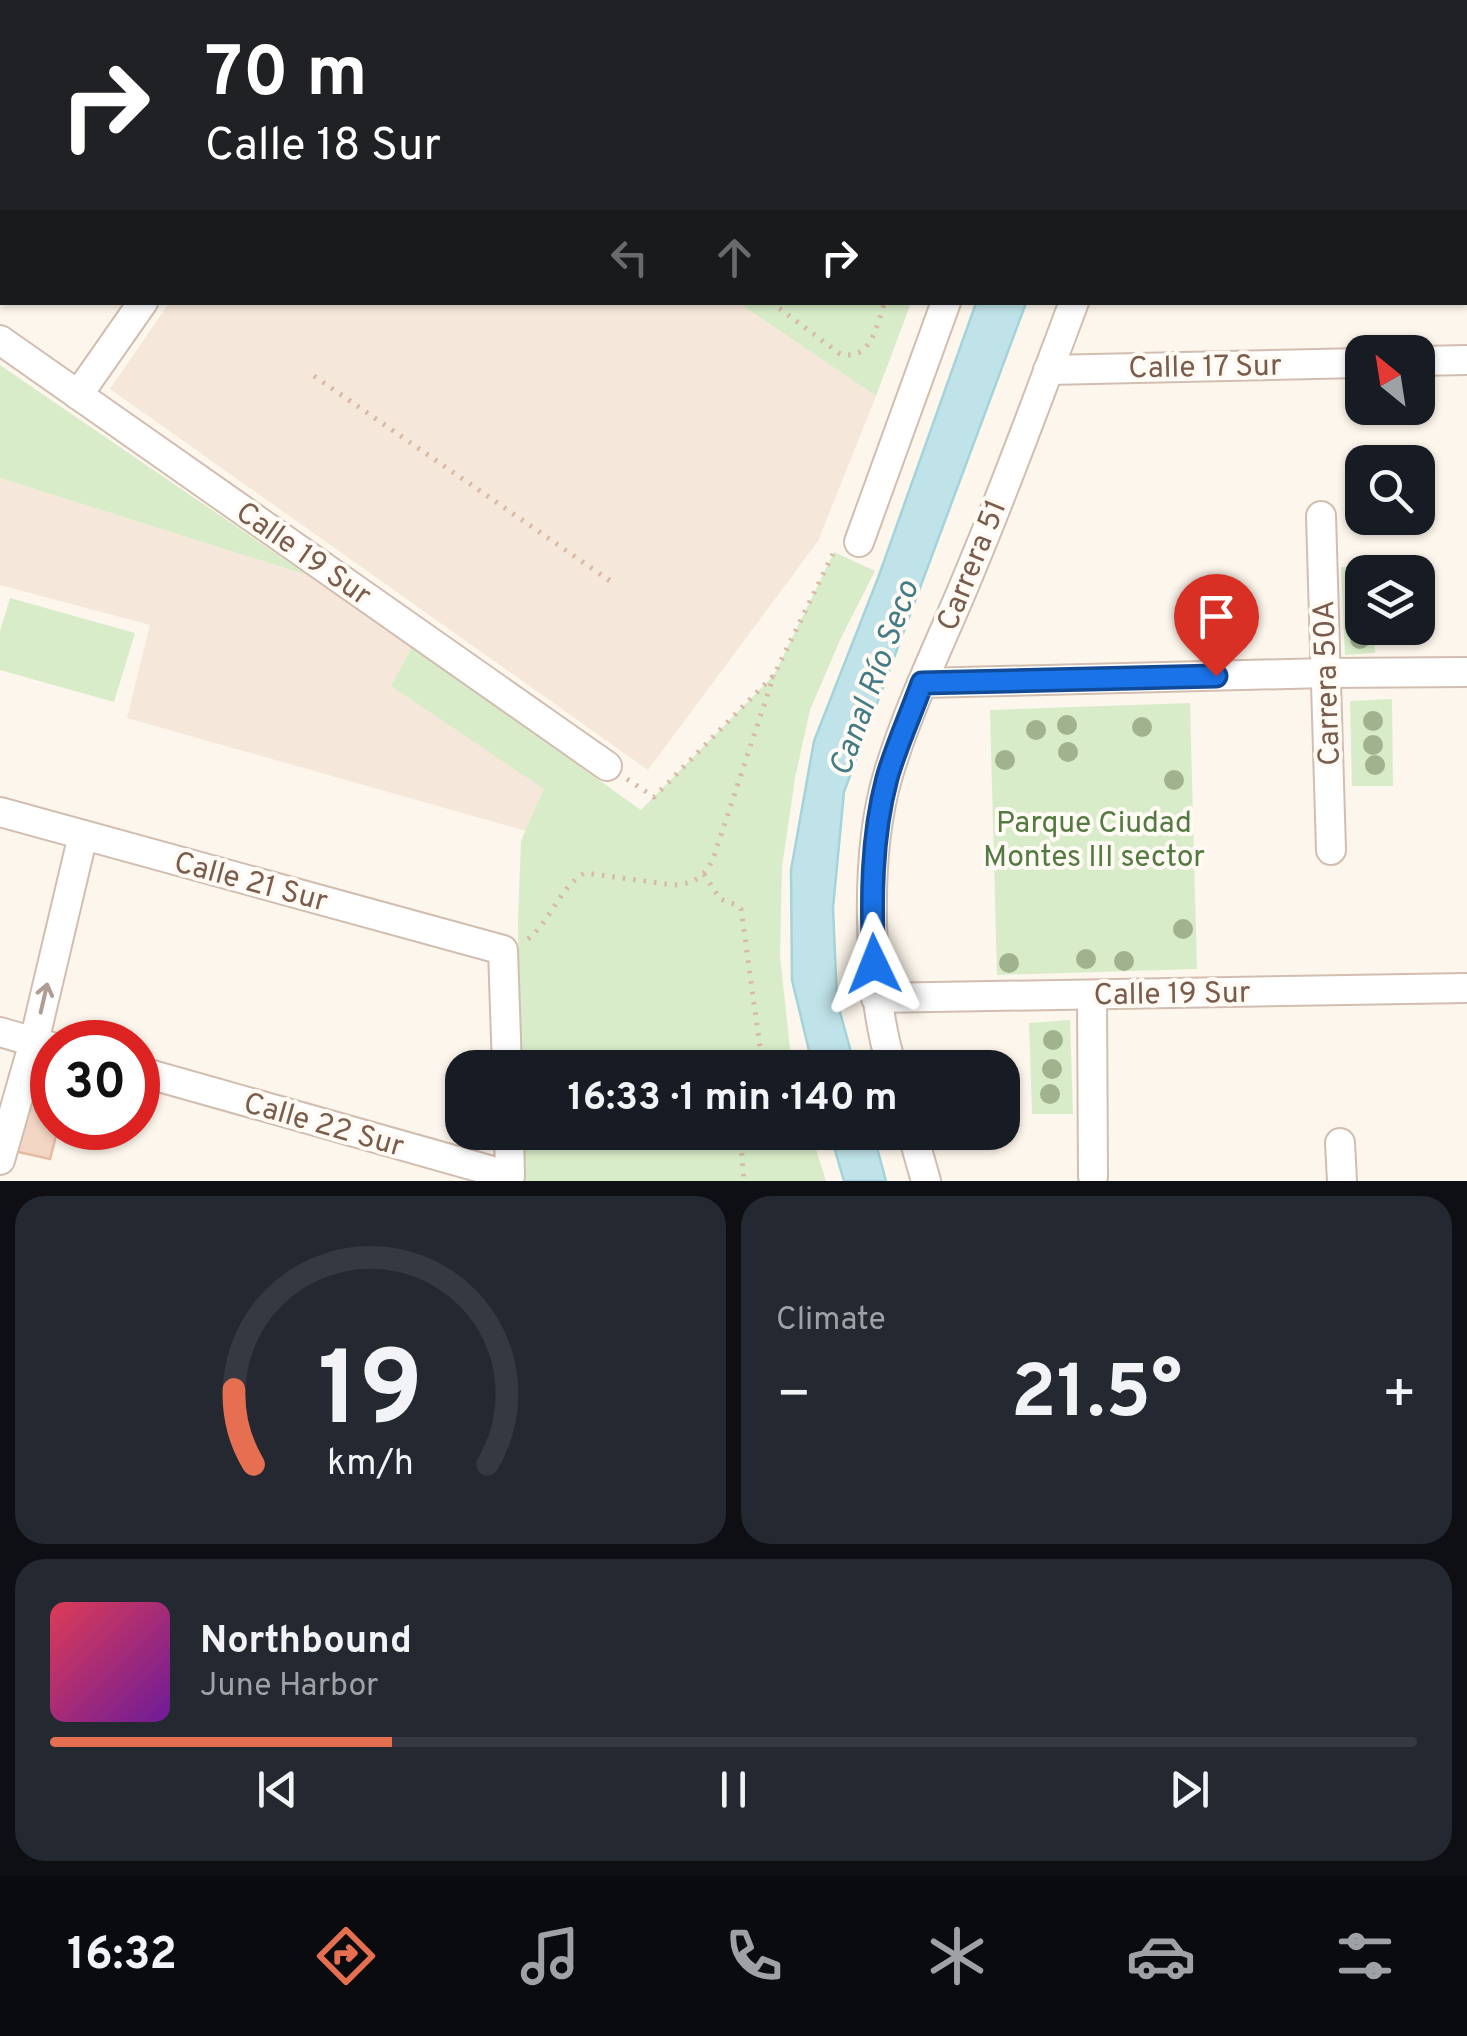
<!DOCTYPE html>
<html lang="en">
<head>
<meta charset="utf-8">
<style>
  :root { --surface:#171b24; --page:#242831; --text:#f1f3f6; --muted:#9ea1a6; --line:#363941; --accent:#e76f51 }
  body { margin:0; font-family:Overpass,sans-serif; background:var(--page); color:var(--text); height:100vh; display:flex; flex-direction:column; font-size:38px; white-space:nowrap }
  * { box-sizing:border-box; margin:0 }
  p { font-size:32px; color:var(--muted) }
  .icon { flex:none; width:55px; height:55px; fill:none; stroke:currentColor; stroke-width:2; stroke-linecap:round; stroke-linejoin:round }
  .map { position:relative; height:1181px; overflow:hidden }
  .sheet { display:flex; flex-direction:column; gap:15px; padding:15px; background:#0d0f14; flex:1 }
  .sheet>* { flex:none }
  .banner { position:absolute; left:0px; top:0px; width:1468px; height:305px; box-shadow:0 2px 8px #0004; background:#202124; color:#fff; overflow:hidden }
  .needle { width:65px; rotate:330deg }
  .buttons { position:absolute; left:1345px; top:335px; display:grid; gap:20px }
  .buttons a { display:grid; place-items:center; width:90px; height:90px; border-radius:20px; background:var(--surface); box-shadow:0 2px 8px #0004; font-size:50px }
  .speed { position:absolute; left:30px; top:1020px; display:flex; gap:20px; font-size:50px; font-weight:700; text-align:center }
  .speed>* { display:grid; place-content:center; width:130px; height:130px; border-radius:50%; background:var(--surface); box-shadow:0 2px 8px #0004; line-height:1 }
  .speed .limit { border:15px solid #d22; background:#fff; color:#111 }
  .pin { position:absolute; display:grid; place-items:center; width:85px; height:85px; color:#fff; margin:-102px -42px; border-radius:50% 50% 50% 0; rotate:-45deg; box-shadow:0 0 10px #0007 }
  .pin .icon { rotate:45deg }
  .me { position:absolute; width:110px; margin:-55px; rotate:358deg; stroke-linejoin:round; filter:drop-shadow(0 0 8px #0008) }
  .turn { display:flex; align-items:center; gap:35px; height:210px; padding:0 40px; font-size:45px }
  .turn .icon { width:130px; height:130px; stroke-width:2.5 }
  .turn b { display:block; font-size:70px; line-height:85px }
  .lanes { display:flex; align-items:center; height:95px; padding:0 40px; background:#0003; justify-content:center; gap:50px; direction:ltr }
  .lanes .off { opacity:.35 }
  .big { font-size:75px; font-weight:700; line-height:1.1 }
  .sheet .card { flex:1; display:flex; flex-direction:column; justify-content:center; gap:15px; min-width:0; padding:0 35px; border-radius:30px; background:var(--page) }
  .sheet .dial { align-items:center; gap:0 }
  .dial svg { height:260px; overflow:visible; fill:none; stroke:var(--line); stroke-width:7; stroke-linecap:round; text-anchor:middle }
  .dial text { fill:var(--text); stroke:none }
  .song { display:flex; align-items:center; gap:30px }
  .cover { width:120px; height:120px; border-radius:15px; background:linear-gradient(135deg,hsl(350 70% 55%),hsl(280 70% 35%)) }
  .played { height:10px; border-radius:5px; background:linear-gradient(90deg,var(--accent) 25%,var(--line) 25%) }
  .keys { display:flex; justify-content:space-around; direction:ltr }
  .heat { display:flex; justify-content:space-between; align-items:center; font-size:55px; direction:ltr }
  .sheet .tiles { flex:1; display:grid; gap:15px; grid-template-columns:1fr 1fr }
  .card:last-child { grid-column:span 2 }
  .trip { position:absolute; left:445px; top:1050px; width:575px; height:100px; border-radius:30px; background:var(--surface); box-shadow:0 2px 8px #0004; font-weight:700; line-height:100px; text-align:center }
  .menu { display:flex; height:160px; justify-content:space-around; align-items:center; background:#090b0e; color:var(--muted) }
  .menu .icon { width:70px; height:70px }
  .menu .selected { color:var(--accent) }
  .menu b { font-size:45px; color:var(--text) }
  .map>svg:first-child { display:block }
</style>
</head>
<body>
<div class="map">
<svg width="1467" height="1181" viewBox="0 0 1467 1181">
  <rect width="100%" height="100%" fill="#fdf6ec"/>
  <g fill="#f5e8da">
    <polygon points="0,0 296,0 294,2 2,2 2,284 0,282"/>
    <polygon points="739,302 876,396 818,541 648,770 110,389 169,303"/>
    <polygon points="0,478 307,575 412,647 392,686 545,789 526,831 127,718 150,625 0,585"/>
  </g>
  <g fill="#d8ecc9">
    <polygon points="378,0 874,0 877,2 377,2"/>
    <polygon points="739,303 911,303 876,396"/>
    <polygon points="0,365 307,575 0,478"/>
    <polygon points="834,552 875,571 840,640 810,710 795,778 782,867 780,956 792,1067 519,1067 518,919 521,841 544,789 391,686 412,647 641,810 774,675"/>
    <polygon points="1372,566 1373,572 1362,572 1362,628 1374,628 1375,653 1345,655 1341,567"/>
    <polygon points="10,598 135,633 114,702 0,670 0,631"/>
    <polygon points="1392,699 1393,786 1352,786 1350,701"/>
    <polygon points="1190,703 1197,969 997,975 990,710"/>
    <polygon points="1070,1020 1073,1114 1032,1114 1029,1023"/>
    <polygon points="519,1133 811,1133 826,1181 520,1181"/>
  </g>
  <g fill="#bfe3e8" stroke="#a5d3da" stroke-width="2.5">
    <polygon points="976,303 1026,303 844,792 833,908 837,1001 855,1067 813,1067 792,980 791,870 814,741 878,578"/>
    <polygon points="830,1133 873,1133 886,1181 844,1181"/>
  </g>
  <polygon fill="#f3d5c3" stroke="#e6bba3" stroke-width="2.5" points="31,1082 52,1087 52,1128 58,1128 50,1159 14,1151"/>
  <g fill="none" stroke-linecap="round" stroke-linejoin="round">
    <g stroke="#d1beb0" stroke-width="32">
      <g id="minor">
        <polyline points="351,2 353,0"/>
        <polyline points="1061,2 1062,0"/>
        <polyline points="1189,2 1190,0"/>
        <polyline points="0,340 607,766"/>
        <polyline points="1418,361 1467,360"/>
        <polyline points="1048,370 1362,363"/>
        <polyline points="78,395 143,302"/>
        <polyline points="1321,516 1331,850"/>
        <polyline points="859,542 946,302"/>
        <polyline points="922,683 1326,673 1467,672"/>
        <polyline points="0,812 503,950 507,1068"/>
        <polyline points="1092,995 1093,1176"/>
        <polyline points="876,998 1467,988"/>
        <polyline points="0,1032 52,1047"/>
        <path d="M 892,1068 C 868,987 864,856 888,775 C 910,702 945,634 973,564 C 1009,478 1041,390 1074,302"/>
        <polyline points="138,1071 510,1176 509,1132"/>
        <polyline points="912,1132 926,1181"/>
        <polyline points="1340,1143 1342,1181"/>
        <polyline points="0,1160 34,1042 83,835"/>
      </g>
    </g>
    <g stroke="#d9b8a5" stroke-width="5" stroke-dasharray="2.5 8" stroke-linecap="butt">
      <polyline points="762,0 766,2"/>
      <path d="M 771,302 L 840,354 C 872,361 876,326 885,302"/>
      <polyline points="314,376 616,585"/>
      <polyline points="627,779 654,797 774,675 833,554"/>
      <polyline points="704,874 720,899 734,904 741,909 761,1054 770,1068"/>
      <path d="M 528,939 C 551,921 560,886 585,873 L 674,885 C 696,884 708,874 715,853 L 774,675"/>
      <polyline points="782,1068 864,1054"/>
      <polyline points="740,1132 744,1181"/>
    </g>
    <use href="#minor" stroke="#fff" stroke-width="28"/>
  </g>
  <g fill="#a0b28e">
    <circle cx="1360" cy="639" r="10"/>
    <circle cx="1373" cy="721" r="10"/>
    <circle cx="1067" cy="725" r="10"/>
    <circle cx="1142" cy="727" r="10"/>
    <circle cx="1036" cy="730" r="10"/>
    <circle cx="1373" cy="745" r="10"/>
    <circle cx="1068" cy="752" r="10"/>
    <circle cx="1005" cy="760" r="10"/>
    <circle cx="1375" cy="765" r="10"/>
    <circle cx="1174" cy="780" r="10"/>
    <circle cx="1183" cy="929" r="10"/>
    <circle cx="1086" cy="959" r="10"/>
    <circle cx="1124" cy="961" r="10"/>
    <circle cx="1009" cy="963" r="10"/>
    <circle cx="1053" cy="1040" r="10"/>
    <circle cx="1052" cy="1069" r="10"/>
    <circle cx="1050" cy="1094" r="10"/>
  </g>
  <defs><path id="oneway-shaft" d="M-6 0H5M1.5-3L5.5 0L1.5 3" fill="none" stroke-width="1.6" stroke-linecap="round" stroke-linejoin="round" transform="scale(2.5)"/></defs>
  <use stroke="#af9d94" href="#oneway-shaft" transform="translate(44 998) rotate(-77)"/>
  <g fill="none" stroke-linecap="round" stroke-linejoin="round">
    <g stroke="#114b97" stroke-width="25">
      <path id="route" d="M 874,964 C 871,903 871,838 887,778 C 896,746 911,714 922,683 L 1216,676"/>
    </g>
    <use href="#route" stroke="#1a73e8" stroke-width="18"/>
  </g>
  <g text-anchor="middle" stroke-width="8" stroke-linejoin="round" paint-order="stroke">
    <g font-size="30" fill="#7a5c4d" stroke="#fffaf3">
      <text transform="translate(1205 366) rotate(-1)" y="10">Calle 17 Sur</text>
      <text transform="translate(304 553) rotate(35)" y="10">Calle 19 Sur</text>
      <text transform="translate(971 565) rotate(-68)" y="10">Carrera 51</text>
      <text transform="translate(1326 683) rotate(-92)" y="10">Carrera 50A</text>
      <text transform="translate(251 881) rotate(15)" y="10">Calle 21 Sur</text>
      <text transform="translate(1172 993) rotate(-1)" y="10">Calle 19 Sur</text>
      <text transform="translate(324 1124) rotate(16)" y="10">Calle 22 Sur</text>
    </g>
    <g font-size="30" fill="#537a41" stroke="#fffaf3">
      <text x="1094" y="832">Parque Ciudad<tspan x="1094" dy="34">Montes III sector</tspan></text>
    </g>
    <g font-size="32" font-style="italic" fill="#437c86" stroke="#fffaf3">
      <text transform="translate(873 678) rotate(-70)" y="11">Canal Río Seco</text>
    </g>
  </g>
</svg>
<div class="buttons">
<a><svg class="needle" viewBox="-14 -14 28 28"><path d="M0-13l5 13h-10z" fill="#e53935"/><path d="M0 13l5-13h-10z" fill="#9ea1a6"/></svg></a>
<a><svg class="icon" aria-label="search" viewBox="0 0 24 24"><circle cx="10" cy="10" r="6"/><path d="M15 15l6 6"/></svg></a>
<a><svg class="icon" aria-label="layers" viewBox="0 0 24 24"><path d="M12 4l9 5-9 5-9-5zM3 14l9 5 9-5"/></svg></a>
</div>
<div class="speed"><div class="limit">30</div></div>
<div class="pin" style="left:1216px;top:676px;background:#d93025"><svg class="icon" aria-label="arrive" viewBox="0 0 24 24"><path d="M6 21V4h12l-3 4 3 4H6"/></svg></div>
<svg class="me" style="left:874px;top:964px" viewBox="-20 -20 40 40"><path d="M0-17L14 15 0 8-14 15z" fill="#1a73e8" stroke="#fff" stroke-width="4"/></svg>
<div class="trip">16:33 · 1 min · 140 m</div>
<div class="banner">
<div class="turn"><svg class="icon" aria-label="right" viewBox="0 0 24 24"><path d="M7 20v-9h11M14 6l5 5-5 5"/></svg><div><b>70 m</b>Calle 18 Sur</div></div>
<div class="lanes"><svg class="icon off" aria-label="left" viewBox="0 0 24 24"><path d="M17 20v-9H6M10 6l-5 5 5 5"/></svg><svg class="icon off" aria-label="ahead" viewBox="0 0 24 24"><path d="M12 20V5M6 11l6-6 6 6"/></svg><svg class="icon" aria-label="right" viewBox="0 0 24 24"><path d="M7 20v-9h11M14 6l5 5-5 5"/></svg></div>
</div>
</div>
<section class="sheet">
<div class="tiles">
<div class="card dial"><svg viewBox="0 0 100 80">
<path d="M14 69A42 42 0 1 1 86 69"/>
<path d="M14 69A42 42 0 0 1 8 46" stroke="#e76f51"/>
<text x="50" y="56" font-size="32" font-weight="700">19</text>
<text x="50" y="72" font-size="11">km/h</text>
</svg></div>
<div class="card"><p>Climate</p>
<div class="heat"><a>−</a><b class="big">21.5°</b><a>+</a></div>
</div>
<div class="card">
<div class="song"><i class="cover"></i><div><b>Northbound</b><p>June Harbor</p></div></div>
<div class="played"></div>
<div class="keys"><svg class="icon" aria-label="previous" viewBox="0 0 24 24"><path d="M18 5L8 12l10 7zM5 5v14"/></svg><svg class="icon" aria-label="pause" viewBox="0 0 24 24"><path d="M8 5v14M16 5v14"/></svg><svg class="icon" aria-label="next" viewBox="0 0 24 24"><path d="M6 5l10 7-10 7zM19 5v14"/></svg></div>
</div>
</div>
</section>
<nav class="menu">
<b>16:32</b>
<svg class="icon selected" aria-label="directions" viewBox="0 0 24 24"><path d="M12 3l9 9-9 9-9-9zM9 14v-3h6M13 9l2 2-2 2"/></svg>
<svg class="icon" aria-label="music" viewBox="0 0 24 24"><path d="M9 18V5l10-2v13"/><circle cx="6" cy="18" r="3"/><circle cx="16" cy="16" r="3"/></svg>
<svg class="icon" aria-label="phone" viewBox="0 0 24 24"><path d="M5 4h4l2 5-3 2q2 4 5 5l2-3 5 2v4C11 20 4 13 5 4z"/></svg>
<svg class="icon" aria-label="climate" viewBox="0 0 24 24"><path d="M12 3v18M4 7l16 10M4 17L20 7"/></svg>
<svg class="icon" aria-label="car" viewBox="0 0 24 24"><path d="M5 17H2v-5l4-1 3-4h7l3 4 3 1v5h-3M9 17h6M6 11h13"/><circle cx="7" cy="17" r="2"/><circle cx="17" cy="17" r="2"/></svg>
<svg class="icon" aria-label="filters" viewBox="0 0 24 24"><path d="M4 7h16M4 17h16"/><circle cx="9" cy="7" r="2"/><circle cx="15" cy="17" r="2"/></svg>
</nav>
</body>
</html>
